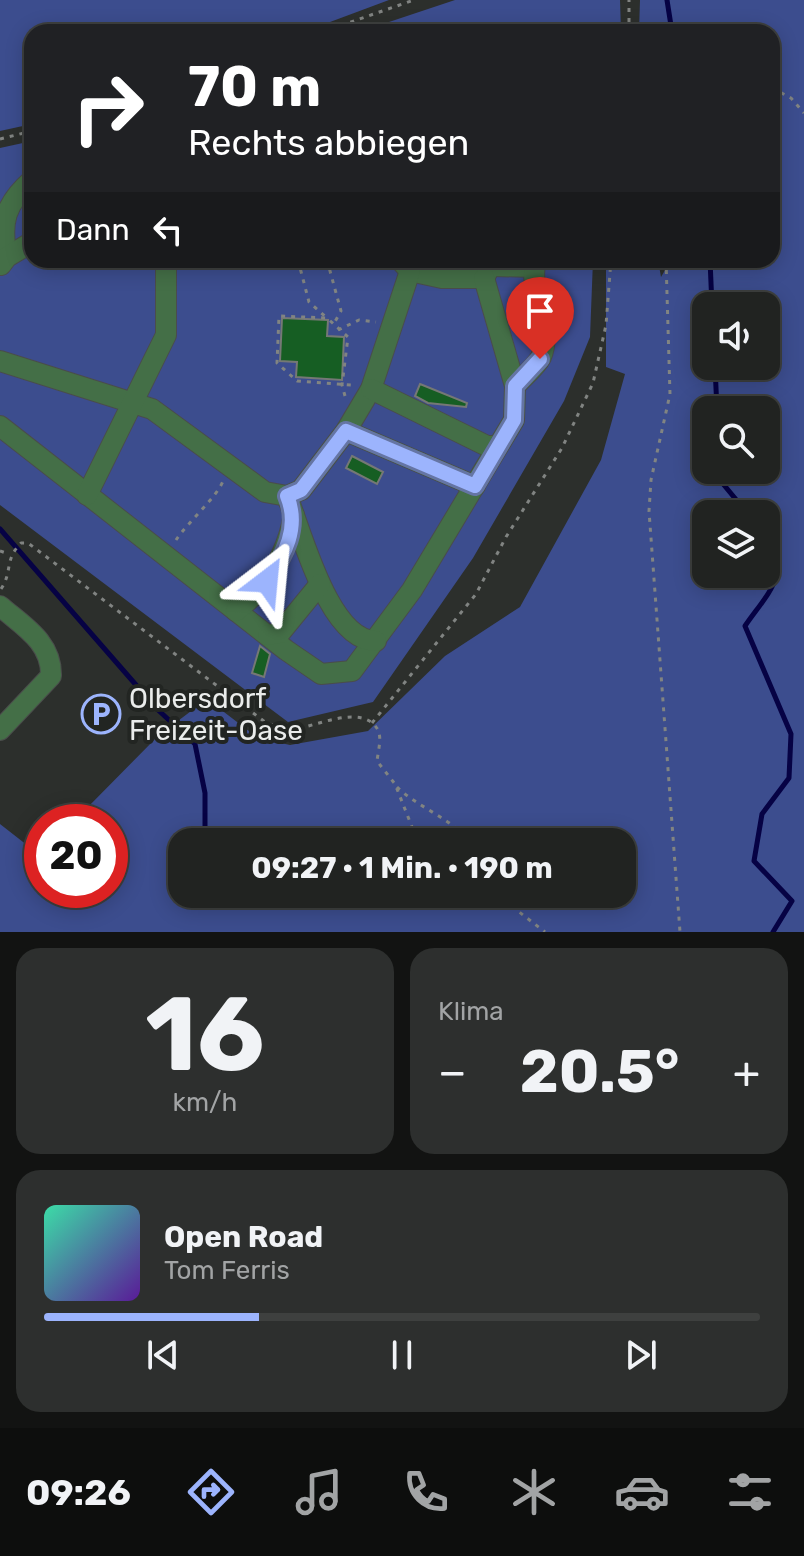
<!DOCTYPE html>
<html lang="de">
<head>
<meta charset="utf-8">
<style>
  :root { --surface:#212321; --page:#2d2f2e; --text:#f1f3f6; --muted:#a2a4a5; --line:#3e403f; --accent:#9cb4fd }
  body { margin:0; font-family:Rubik,sans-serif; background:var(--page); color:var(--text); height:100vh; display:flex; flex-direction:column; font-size:30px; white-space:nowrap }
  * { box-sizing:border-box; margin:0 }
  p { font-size:26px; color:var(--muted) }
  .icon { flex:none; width:44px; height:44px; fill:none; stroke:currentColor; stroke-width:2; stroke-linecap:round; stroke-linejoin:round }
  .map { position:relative; height:932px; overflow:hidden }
  .drawer { display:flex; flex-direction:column; gap:16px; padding:16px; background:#121312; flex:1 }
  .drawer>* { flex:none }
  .guide { position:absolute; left:24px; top:24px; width:756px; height:244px; border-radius:24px; box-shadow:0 4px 20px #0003,0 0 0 2px var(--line); background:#202124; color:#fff; overflow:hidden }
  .tools { position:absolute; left:692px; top:292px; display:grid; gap:16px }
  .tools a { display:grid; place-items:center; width:88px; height:88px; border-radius:16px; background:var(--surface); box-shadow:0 4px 20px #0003,0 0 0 2px var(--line); font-size:40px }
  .speed { position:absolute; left:24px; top:804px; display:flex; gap:16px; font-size:40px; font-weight:700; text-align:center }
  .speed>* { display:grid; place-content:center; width:104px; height:104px; border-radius:50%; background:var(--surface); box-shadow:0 4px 20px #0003,0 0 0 2px var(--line); line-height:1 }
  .speed .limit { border:12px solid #d22; background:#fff; color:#111 }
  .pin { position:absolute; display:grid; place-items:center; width:68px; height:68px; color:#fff; margin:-82px -34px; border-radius:50% 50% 50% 0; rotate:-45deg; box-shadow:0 0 8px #0007 }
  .pin .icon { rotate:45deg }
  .me { position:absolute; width:88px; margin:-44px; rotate:29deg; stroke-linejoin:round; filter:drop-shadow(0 0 6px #0008) }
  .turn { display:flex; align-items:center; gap:28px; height:168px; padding:0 32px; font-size:36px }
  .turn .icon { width:104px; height:104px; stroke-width:2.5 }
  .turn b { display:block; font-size:56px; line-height:68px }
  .then { display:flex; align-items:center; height:76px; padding:0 32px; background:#0003; gap:16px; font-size:30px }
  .big { font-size:60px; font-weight:700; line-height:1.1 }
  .drawer .card { flex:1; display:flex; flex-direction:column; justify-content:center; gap:12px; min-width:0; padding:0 28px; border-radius:24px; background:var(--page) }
  .drawer .dial { align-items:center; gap:0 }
  .dial b { font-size:104px; line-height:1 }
  .song { display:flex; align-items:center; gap:24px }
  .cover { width:96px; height:96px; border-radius:12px; background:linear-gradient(135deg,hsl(160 70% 55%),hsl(270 70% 35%)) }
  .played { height:8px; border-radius:4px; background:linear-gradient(90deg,var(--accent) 30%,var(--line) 30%) }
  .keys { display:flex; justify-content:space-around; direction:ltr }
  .heat { display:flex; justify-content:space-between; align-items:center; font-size:44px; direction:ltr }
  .drawer .tiles { flex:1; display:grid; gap:16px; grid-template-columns:1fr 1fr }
  .card:last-child { grid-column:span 2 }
  .trip { position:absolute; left:168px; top:828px; width:468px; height:80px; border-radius:24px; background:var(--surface); box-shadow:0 4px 20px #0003,0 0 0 2px var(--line); font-weight:700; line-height:80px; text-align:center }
  .menu { display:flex; height:128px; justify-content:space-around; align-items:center; background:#0d0e0d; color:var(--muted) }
  .menu .icon { width:56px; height:56px }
  .menu .selected { color:var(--accent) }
  .menu b { font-size:36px; color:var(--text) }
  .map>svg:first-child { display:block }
</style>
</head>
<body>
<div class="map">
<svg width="804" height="932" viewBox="0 0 804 932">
  <rect width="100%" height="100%" fill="#2c2f2c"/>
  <g fill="#3c4d8e" fill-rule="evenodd">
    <polygon points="0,0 389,0 322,25 316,32 32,32 32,124 0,131"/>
    <polygon points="455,0 620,0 621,31 359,32"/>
    <path d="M 640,0 L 804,0 L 804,932 L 0,932 L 0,824 L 32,849 L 42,839 L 42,890 L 110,890 L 110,822 L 59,822 L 85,810 L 158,736 L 207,699 L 258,738 L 290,745 L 368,731 L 445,656 L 520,607 L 601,460 L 625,374 L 606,367 L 606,260 L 658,260 L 661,277 L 671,260 L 772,260 L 772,32 L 639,32 ZM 766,306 L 766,366 L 706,366 L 706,306 ZM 766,410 L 766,470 L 706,470 L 706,410 ZM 766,514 L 766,574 L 706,574 L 706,514 ZM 622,842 L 622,894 L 182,894 L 182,842 Z"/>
    <polygon points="32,141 32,260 593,260 590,337 564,401 473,558 373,702 288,722 0,505 0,148"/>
  </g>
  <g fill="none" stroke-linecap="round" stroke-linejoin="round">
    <g stroke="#060244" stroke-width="5">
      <polyline points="667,0 672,32"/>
      <polyline points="710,260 712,306"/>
      <polyline points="715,366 717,410"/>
      <polyline points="719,470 719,479 748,514"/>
      <polyline points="0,529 157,709 195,744 205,793 205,842"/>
      <path d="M 766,537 C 794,572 766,595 745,626 L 791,734 L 789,778 L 762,814 L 754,861 L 792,901 L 773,932"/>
    </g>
  </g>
  <g fill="#165e23" stroke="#757875" stroke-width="2">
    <polygon points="282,318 328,320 327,336 344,337 342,380 296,377 297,362 280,361"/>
    <polygon points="420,384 467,403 466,407 428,403 415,396"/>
    <polygon points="352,456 383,472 377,484 346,468"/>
    <polygon points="260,646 270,654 264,677 252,673"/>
  </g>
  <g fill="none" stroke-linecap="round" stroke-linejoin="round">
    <g stroke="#4a4d4b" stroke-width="22">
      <g id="minor">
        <path d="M 7,257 C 0,222 5,204 32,180"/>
        <polyline points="400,260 410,271 442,278 484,278 494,260"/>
        <polyline points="1,265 7,257 32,242"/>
        <polyline points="493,266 534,267"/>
        <polyline points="0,361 152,409 265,492 287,496 301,490 346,431 371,389 410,271"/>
        <path d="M 515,386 C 523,377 536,367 541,357 C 554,326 527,291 536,260"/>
        <polyline points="371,389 487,446 498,446"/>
        <polyline points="0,426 286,650 321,674 352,671 412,590 514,420 515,386 484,278"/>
        <polyline points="346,431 475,486"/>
        <polyline points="87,495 166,335 166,260"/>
        <path d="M 287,496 C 302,533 329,641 376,641"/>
        <path d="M 0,606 C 23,626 52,642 51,676 L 0,730"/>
        <path d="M 236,611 C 268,586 287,555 294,515"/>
        <polyline points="268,635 280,633 320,584"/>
      </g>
    </g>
    <g stroke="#818482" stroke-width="3" stroke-dasharray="4 6" stroke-linecap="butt">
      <polyline points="322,32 414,0"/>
      <polyline points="629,32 629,0"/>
      <polyline points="772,88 791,98 804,113"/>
      <polyline points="0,139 32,131"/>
      <polyline points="298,260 309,302 327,318"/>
      <polyline points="327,260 341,311 333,325"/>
      <polyline points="666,260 670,394 651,480 649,511 680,932"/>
      <polyline points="338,330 359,320 376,322"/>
      <polyline points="345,396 342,385 348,337 327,318 279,316 277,363 297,381 351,385"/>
      <path d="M 176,540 C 188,522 217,497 223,481"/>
      <polyline points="0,551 9,554"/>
      <path d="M 1,589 C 13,571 4,560 21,543 L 28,543 L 265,722 C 275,726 284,730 295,729 C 317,726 363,703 378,730 C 382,738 378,752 377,761 L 395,784 L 418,842"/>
      <polyline points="372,723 476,594 506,537 562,448 593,383 606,325 611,260"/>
      <path d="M 397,787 C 417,807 456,821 469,842"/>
      <polyline points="496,894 545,932"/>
    </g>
    <use href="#minor" stroke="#446f47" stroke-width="20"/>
  </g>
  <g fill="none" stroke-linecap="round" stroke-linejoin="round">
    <g stroke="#6575a4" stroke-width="20">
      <path id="route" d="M 267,581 C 285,555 300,527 287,496 L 301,490 L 346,431 L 475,486 L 514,420 L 515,386 L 540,359"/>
    </g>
    <use href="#route" stroke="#9cb4fd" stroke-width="14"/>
  </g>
  <defs>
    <g id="parking-ring" transform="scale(2)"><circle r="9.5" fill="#222522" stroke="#9cb4fd" stroke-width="1.5"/><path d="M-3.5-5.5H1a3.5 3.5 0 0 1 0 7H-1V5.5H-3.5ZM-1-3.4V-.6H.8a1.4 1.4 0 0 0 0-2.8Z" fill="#9cb4fd"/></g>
  </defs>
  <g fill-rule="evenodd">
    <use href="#parking-ring" x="101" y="714"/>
  </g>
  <g text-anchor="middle" stroke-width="8" stroke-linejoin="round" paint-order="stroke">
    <g font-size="28" fill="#eaeceb" stroke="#222522" text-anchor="start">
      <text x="129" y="708">Olbersdorf<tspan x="129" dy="32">Freizeit-Oase</tspan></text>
    </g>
  </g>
</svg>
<div class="tools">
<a><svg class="icon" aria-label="sound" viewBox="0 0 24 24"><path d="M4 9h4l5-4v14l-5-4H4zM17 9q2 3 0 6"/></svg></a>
<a><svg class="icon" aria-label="search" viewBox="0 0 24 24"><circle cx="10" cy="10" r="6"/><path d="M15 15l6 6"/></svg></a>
<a><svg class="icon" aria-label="layers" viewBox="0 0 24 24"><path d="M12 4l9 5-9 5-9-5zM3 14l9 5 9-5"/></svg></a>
</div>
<div class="speed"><div class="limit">20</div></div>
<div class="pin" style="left:540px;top:359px;background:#d93025"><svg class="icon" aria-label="arrive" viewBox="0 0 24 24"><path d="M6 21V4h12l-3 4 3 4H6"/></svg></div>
<svg class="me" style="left:267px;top:581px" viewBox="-20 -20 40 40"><path d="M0-17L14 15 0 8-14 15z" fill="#9cb4fd" stroke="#fff" stroke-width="4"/></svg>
<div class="trip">09:27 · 1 Min. · 190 m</div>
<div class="guide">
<div class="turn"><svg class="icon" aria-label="right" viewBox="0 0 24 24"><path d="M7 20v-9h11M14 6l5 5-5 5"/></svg><div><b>70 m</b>Rechts abbiegen</div></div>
<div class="then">Dann<svg class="icon" aria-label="left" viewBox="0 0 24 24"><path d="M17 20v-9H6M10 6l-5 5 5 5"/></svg></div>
</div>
</div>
<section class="drawer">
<div class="tiles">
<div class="card dial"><b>16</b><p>km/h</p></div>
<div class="card"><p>Klima</p>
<div class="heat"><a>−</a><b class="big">20.5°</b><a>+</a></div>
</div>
<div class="card">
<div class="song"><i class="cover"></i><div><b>Open Road</b><p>Tom Ferris</p></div></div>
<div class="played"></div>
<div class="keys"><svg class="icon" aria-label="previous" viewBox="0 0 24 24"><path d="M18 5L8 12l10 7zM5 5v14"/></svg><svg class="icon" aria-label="pause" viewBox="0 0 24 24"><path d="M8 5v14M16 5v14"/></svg><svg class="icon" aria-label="next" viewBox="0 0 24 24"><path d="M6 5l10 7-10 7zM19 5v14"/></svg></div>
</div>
</div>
</section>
<nav class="menu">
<b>09:26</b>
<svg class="icon selected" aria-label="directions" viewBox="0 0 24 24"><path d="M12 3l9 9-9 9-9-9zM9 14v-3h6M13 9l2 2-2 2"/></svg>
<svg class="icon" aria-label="music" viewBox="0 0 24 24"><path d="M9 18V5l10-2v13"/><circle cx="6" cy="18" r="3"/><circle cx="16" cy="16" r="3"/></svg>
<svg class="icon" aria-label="phone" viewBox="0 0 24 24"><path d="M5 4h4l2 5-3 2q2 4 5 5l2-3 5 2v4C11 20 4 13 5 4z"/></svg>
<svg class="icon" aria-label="climate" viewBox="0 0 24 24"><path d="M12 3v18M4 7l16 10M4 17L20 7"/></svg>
<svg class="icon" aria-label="car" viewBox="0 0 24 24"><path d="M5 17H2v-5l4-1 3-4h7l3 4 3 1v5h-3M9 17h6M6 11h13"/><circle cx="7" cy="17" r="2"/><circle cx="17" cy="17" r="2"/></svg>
<svg class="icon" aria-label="filters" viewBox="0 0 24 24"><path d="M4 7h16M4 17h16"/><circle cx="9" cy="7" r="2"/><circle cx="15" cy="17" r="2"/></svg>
</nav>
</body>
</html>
